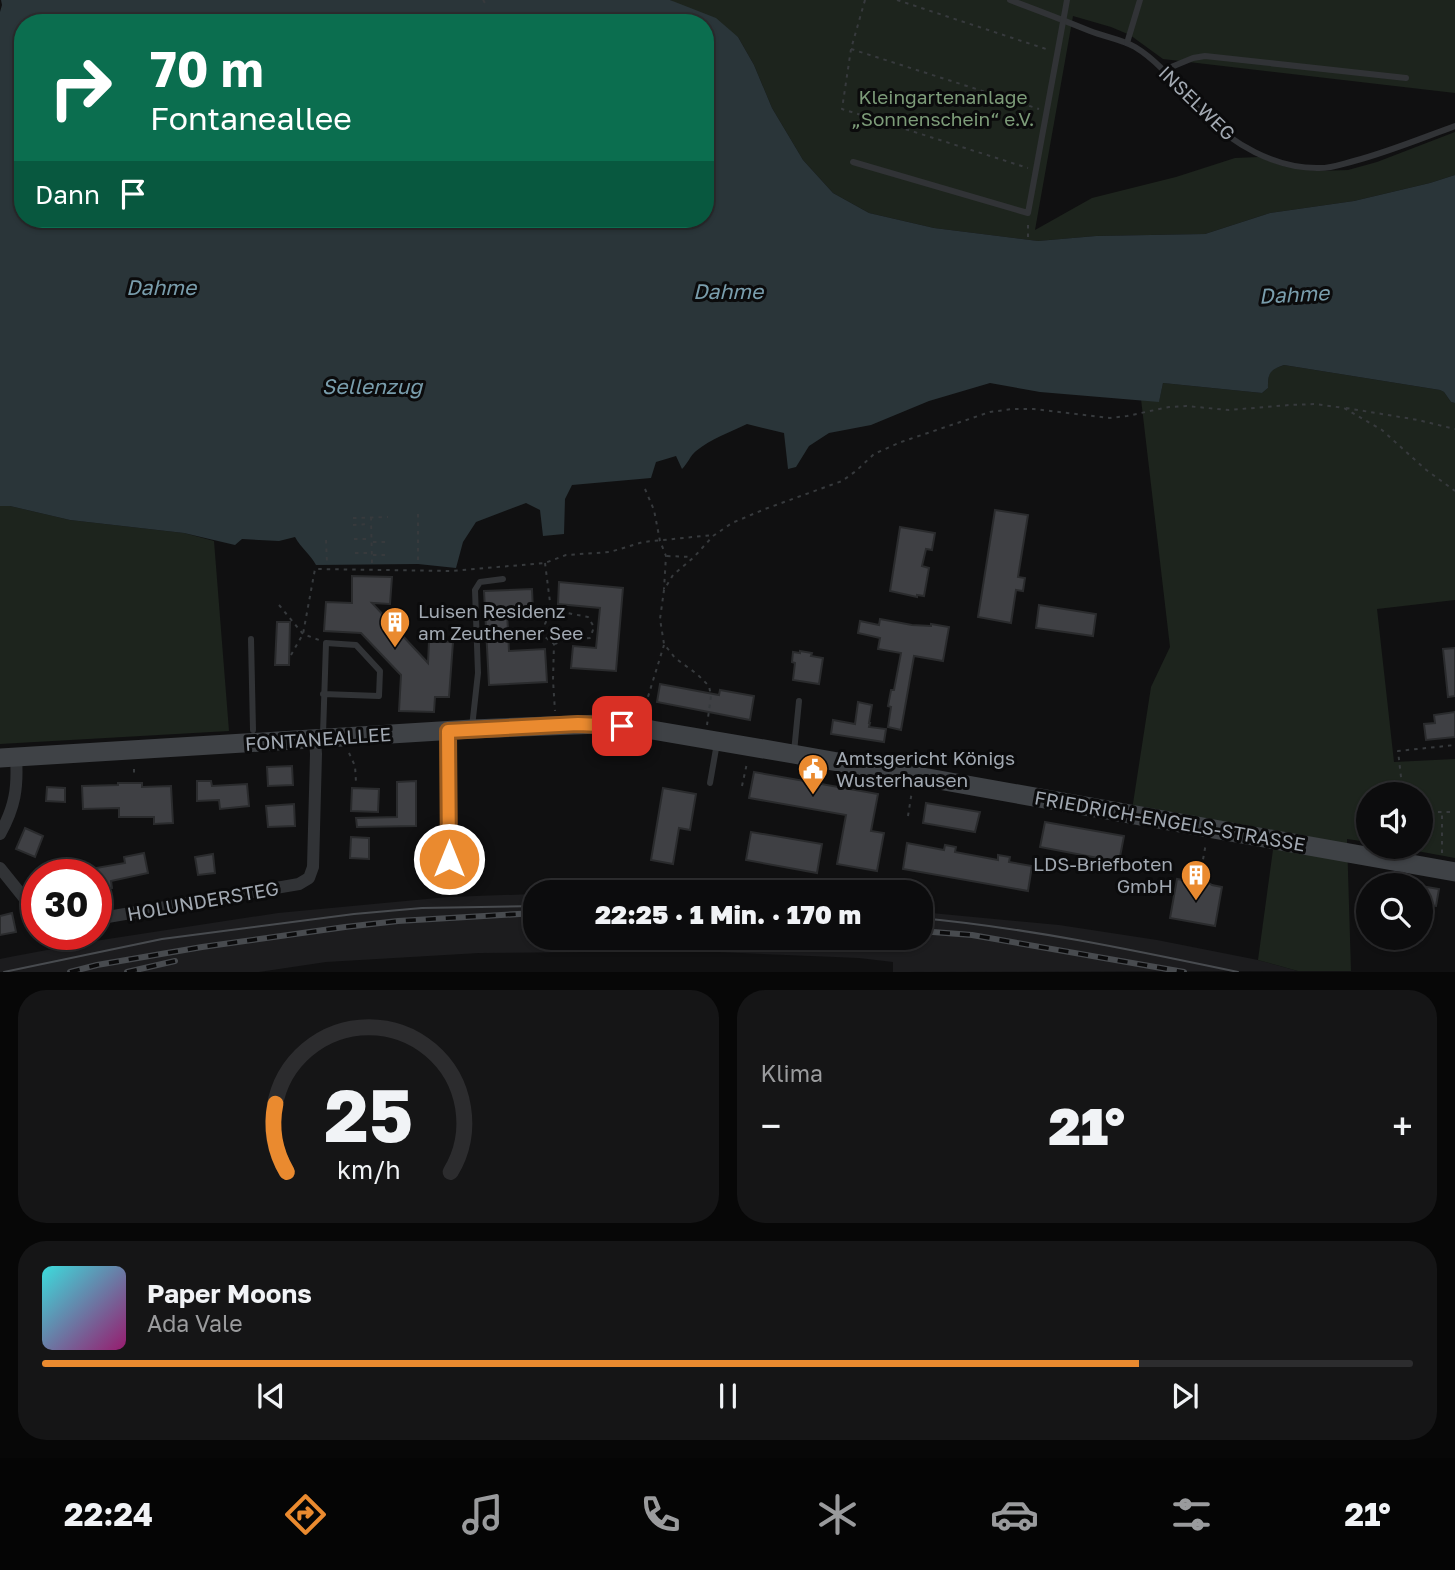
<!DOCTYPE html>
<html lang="de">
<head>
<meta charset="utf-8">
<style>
  :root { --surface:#0c0c0d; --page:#151516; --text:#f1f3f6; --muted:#9a9b9d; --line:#2c2c2e; --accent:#ea8a2f }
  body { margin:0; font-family:"Golos Text",sans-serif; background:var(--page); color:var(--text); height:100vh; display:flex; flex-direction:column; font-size:26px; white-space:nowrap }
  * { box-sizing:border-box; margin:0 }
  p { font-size:23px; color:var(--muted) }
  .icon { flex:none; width:38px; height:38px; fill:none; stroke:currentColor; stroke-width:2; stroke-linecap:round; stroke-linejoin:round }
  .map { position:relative; height:972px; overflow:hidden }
  .drawer { display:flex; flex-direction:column; gap:18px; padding:18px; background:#070707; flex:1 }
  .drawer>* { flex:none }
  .guide { position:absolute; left:14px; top:14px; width:700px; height:214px; border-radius:28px; box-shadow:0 2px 5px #0004,0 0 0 2px var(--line); background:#0b6e4f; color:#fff; overflow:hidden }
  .buttons { position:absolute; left:1356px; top:782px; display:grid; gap:14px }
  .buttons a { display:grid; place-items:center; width:77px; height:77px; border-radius:50%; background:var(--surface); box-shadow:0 2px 5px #0004,0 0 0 2px var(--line); font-size:35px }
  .speed { position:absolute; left:21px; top:859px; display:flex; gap:14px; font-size:35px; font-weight:700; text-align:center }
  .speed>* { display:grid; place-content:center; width:91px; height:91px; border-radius:50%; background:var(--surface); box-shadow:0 2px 5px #0004,0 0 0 2px var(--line); line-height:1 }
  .speed .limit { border:10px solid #d22; background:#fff; color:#111 }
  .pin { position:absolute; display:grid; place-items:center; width:60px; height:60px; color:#fff; margin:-30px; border-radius:14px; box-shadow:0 4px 10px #0006 }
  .me { position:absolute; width:77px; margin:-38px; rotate:0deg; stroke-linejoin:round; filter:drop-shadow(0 0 5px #0008) }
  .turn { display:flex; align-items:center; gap:24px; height:147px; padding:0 21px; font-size:32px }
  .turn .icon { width:91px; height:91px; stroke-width:2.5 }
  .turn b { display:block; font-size:49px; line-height:60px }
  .then { display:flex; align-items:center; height:66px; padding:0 21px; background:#0003; gap:14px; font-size:26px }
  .big { font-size:52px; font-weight:800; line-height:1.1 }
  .drawer .card { flex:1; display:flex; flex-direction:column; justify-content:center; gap:10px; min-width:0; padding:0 24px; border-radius:28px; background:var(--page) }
  .drawer .dial { align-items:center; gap:0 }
  .dial svg { height:182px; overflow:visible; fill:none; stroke:var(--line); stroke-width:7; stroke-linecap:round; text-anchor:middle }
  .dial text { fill:var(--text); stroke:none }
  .song { display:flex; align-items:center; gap:21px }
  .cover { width:84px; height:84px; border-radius:10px; background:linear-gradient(135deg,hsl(180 70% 55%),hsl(320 70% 35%)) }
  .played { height:7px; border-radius:4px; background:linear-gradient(90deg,var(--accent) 80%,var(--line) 80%) }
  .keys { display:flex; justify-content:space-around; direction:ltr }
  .heat { display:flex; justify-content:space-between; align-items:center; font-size:38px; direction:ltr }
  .drawer .tiles { flex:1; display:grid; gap:18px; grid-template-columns:1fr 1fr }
  .card:last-child { grid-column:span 2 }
  .trip { position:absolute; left:523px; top:880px; width:410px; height:70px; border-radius:28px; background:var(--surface); box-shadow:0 2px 5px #0004,0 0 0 2px var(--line); font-weight:800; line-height:70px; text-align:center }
  .tabs { display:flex; height:112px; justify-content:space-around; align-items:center; background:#050505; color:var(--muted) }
  .tabs .icon { width:49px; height:49px }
  .tabs .active { color:var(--accent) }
  .tabs b { font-size:32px; color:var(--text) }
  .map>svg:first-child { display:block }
</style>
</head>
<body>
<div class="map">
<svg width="1455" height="972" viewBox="0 0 1455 972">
  <rect width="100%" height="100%" fill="#101011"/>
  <polygon fill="#1c1c1e" points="535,894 536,938 920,938 921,912 1059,925 1157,940 1258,960 1298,971 893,972 893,962 859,958 694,951 479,953 326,962 259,972 0,972 0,959 15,956 95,941 278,913 448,897"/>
  <g fill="#1d241d">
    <polygon points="670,0 1455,0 1455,93 1163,59 1130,35 1111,27 1073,16 1035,230 1092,198 1176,177 1235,158 1259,157 1283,166 1318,171 1348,170 1377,162 1455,132 1455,175 1430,183 1354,201 1270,213 1205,234 1096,236 1038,241 934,228 869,213 833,193 803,160 772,108 754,65 738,37"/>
    <path d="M 1284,365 L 1440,390 L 1444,392 L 1451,402 L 1455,403 L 1455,600 L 1377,609 L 1394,762 L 1455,759 L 1455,858 L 1395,847 L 1421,847 L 1421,794 L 1368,794 L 1368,842 L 1347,839 L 1351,971 L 1298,971 L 1258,960 L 1275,835 L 1132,810 L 1151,687 L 1170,647 L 1141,399 L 1159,401 L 1163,383 L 1262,393 L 1268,388 C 1268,373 1269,370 1284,365 Z"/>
    <polygon points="0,506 10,506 70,520 184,533 214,541 229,731 0,744"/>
  </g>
  <path fill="#2a3539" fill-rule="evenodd" d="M 1,0 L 670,0 L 716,18 L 738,37 L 754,65 L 772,108 L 803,160 L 833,193 L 869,213 L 934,228 L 1038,241 L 1096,236 L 1205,234 L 1270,213 L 1354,201 L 1430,183 L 1455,175 L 1455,403 L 1451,402 L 1444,392 L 1440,390 L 1284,365 C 1269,370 1268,374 1268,388 L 1262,393 L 1163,383 L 1159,402 L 1040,392 L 990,383 L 929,401 L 871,425 L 829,433 L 809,446 L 796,467 L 788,469 L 784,433 L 747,424 C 730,432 711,439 696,451 C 690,456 688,463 682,469 L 676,456 L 656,462 L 651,478 L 572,485 L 565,499 L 564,534 L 543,536 L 540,510 L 526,503 L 476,522 L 463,542 L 456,568 L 418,564 L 316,565 C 310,554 301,548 295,537 L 279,541 L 242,539 L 235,545 L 184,533 L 70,520 L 10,506 L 0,506 L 0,12 L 2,5 ZM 23,23 L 705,23 L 705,219 L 23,219 Z"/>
  <g fill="#3f4044" stroke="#2a2b2d" stroke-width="2">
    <polygon points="995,510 1028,515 1018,577 1025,578 1023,591 1016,590 1011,623 978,617"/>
    <polygon points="900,527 935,533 932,550 926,549 922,566 929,568 924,596 917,595 917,597 890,591"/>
    <polygon points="352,576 392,577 390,604 372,603 428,663 429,641 453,642 449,697 435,697 434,712 399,711 401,675 361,633 324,631 326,602 352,603"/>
    <polygon points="559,582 623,588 616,671 571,668 573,646 596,648 600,608 558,604"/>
    <polygon points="532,589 533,611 507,612 509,651 545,649 547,682 489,685 484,591"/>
    <polygon points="1039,605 1096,614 1093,636 1036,628"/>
    <polygon points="880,619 912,625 931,626 931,624 949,627 943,661 914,656 901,730 888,727 891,707 888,706 891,690 894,690 901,653 878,649 880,638 858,633 860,621 879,625"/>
    <polygon points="277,622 290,622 289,665 275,665"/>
    <polygon points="1455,648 1455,696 1448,697 1443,649"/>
    <polygon points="800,651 812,653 811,656 823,658 819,684 793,680 795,663 792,662 793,652 800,653"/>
    <polygon points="660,684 719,695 720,690 754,696 750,720 657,702"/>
    <polygon points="858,702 872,705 869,723 870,723 869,727 886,729 884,742 831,734 833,720 855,724"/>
    <polygon points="1455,712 1455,737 1426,740 1424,724 1435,723 1434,715"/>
    <polygon points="292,766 293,785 268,786 267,767"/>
    <polygon points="754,772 878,794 871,831 884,833 877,871 837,864 846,815 749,798"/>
    <polygon points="197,781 211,781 212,786 247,784 249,806 220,809 219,800 197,801"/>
    <polygon points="416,781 416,826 357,827 356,818 397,817 397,782"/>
    <polygon points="118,783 142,783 142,787 171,786 173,823 154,824 154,817 119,817 119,808 83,809 82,786 118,785"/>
    <polygon points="47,787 65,788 65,802 46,801"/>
    <polygon points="352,788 379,789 378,812 351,811"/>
    <polygon points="663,788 696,794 690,830 679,828 673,864 651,860"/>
    <polygon points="926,803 980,812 975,832 923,823"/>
    <polygon points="294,804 295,826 268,827 266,806"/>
    <polygon points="1045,822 1124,836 1119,862 1040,847"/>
    <polygon points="25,828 43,836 35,857 16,849"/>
    <polygon points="751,832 822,844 817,873 746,860"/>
    <polygon points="351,837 369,838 369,859 350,858"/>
    <polygon points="907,843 944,850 945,845 956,847 955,852 998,860 998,855 1010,857 1009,862 1032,866 1028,891 903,869"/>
    <polygon points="144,853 148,873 111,881 112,888 96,891 96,868 125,863 124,857"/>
    <polygon points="213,854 215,873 198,875 195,857"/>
    <polygon points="1193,877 1196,880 1204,880 1212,885 1222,887 1215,926 1170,918 1177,879 1188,881"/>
    <polygon points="1421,886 1439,889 1436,906 1421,904"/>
    <polygon points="12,913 16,932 0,935 0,916"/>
  </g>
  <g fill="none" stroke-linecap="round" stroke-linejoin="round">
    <g stroke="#373a3d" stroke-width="2" stroke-dasharray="3.5 5" stroke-linecap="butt">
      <polyline points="483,0 487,6"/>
      <polyline points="865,0 851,49 842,109 1028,168"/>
      <polyline points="897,0 1049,50"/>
      <polyline points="851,49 1039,109"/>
      <polyline points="1028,237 1028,221"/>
      <polyline points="1346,408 1418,420 1455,429"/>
      <polyline points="645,489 654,510 660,541 666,556 664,589"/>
      <polyline points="418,514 418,564"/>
      <polyline points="371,517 372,564"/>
      <polyline points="353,518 388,517"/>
      <polyline points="353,525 370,524"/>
      <polyline points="354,539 371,539"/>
      <polyline points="326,540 327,564"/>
      <polyline points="373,542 388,542"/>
      <polyline points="355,553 371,553"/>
      <polyline points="373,555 388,555"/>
      <polyline points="667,556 692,557"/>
      <polyline points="545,563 551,610 545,624 545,637 554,644 553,680 555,711"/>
      <polyline points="279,605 303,634 319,640"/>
      <polyline points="552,610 588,617 594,627 590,638 563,640 555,644"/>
      <polyline points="291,655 303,634 315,569 451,571 545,563 566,555 610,552 643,542 713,535"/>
      <polyline points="643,713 664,645"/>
      <polyline points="707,725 711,696 709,686 697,674 675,658 664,644 660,619 664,590 673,575 694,557 713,536 732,523 765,509 842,481 856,471 874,454 901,442 990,412 1012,409 1034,409 1110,418 1127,416 1169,407 1186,406 1229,410 1290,405 1315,404 1344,408 1382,430 1425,469 1455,491"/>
      <polyline points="349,753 355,766 356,782"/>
      <polyline points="134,769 134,774"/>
      <polyline points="742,786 747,763"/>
      <polyline points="1403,794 1398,751 1455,745"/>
      <polyline points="1421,812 1455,812"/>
      <polyline points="908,816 912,791"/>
      <polyline points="1442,853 1442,812"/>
      <polyline points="1200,876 1206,843"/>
    </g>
    <g stroke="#313336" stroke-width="6">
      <path d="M 1010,0 C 1037,10 1063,20 1090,31 C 1105,37 1121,39 1135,47 C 1163,64 1181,92 1204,115 C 1233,144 1274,168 1317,168 C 1329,169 1342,164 1354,161 C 1388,152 1422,138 1455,126"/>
      <polyline points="1127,43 1140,0"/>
      <polyline points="1164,70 1193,58 1205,56 1406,78"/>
      <polyline points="853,162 1028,213 1067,0"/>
      <polyline points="251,639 253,730"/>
      <polyline points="472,727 478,673 475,590 480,582 503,579"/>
      <polyline points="323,734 326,643 356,645 380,671 379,696 323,694"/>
      <polyline points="794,752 799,701"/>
      <polyline points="710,783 717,743"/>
    </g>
    <g stroke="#313336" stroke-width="12">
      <polyline points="448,731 449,876"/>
      <path d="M 0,834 C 15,807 18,788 16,757"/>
      <polyline points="0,868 37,914"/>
      <polyline points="96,919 299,884 309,878 313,867 316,754 315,740"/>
    </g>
    <polyline stroke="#3f4246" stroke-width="19" points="0,758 472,729 601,724 652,730 793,754 1455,872"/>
    <g stroke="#484b4f" stroke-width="2">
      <path d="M 920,918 C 1028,928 1133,950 1238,972"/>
      <polyline points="4,972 162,939 354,914 422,908 536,906"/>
    </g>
    <g stroke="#484b4f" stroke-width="6">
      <g id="rail">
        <polyline points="920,931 972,935 1184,972"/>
        <polyline points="70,972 97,965 202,947 345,927 398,921 536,913"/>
        <polyline points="127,972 175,961"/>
      </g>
    </g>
    <use href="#rail" stroke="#0b0b0c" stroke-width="3.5" stroke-dasharray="10" stroke-linecap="butt"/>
  </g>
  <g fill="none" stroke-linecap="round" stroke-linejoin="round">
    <g stroke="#985a1f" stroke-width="18">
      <polyline id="route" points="449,859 448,731 578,724 622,726"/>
    </g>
    <use href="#route" stroke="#ea8a2f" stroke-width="12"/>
  </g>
  <defs>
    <g id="building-pin" transform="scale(1.575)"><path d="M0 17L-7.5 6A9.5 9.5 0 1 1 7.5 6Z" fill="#ea8a2f" stroke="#0b0b0c"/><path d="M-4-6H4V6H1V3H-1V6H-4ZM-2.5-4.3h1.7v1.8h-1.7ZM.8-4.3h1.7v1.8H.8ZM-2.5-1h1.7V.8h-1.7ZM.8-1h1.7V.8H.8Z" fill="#fff"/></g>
    <g id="civic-pin" transform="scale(1.575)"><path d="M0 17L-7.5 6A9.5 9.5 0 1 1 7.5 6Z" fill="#ea8a2f" stroke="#0b0b0c"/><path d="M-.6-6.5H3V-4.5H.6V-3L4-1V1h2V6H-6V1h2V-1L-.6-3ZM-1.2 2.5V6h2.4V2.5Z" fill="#fff"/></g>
  </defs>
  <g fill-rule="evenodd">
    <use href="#building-pin" x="395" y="622"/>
    <use href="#civic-pin" x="813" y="769"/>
    <use href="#building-pin" x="1196" y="875"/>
  </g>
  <g text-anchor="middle" stroke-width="6" stroke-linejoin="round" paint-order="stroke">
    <g font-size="19" fill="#7d9c79" stroke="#0b0b0c">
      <text x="943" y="104">Kleingartenanlage<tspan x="943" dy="22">„Sonnenschein“ e.V.</tspan></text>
    </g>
    <g font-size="19" fill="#a2a9b2" stroke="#0b0b0c">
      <text transform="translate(1197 103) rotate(44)" y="7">INSELWEG</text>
      <text transform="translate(318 739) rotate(-4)" y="7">FONTANEALLEE</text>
      <text transform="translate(1170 821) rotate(10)" y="7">FRIEDRICH-ENGELS-STRASSE</text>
      <text transform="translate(203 901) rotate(-10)" y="7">HOLUNDERSTEG</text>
    </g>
    <g font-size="19" fill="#a2a9b2" stroke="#0b0b0c" text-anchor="start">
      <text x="418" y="618">Luisen Residenz<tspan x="418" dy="22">am Zeuthener See</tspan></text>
      <text x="836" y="765">Amtsgericht Königs<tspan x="836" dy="22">Wusterhausen</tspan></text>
      <text x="1173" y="871" text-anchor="end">LDS-Briefboten<tspan x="1173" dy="22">GmbH</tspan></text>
    </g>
    <g font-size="21" font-style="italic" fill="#799dac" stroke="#0b0b0c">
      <text x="161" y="295">Dahme</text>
      <text x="728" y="299">Dahme</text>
      <text transform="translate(1294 295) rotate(-3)" y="7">Dahme</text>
      <text x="372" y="394">Sellenzug</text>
    </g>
  </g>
</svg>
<div class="buttons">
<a><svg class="icon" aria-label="sound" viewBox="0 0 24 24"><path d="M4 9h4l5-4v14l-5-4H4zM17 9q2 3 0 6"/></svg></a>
<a><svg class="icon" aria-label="search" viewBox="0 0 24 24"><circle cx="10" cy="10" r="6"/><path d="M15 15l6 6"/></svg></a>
</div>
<div class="speed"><div class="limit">30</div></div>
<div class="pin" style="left:622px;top:726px;background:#d93025"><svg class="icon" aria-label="arrive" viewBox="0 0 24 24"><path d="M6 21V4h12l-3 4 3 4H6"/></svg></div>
<svg class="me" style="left:449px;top:859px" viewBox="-20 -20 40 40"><circle r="17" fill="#ea8a2f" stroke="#fff" stroke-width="3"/><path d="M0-11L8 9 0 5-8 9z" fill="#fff"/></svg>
<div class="trip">22:25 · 1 Min. · 170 m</div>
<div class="guide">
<div class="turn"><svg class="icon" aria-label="right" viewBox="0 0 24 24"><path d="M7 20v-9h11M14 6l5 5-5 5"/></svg><div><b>70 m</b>Fontaneallee</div></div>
<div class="then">Dann<svg class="icon" aria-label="arrive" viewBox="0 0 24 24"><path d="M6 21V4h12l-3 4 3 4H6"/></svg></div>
</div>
</div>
<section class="drawer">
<div class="tiles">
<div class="card dial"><svg viewBox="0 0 100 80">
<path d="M14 69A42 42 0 1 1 86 69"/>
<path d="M14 69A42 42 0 0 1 9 39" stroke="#ea8a2f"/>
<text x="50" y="56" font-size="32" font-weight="700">25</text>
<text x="50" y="72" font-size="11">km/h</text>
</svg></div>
<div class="card"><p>Klima</p>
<div class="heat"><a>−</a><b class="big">21°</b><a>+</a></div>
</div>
<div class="card">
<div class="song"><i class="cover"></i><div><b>Paper Moons</b><p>Ada Vale</p></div></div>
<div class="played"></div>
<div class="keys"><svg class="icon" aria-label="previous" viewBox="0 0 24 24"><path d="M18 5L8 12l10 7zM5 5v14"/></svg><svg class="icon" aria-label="pause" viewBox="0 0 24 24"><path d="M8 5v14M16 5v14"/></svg><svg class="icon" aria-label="next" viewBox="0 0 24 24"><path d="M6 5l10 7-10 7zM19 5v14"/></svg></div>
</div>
</div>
</section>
<nav class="tabs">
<b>22:24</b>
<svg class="icon active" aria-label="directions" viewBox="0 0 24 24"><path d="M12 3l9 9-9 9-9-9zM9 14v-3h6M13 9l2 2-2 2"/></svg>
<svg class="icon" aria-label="music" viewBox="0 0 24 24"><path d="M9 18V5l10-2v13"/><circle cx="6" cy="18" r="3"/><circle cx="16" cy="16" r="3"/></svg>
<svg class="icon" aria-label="phone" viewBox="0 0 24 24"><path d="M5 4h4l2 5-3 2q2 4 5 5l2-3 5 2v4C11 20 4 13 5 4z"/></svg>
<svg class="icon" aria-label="climate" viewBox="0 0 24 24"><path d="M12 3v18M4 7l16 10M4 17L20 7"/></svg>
<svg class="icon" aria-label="car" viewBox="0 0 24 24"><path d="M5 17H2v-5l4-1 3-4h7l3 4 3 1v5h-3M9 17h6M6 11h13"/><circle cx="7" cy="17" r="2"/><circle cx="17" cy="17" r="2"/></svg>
<svg class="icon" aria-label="filters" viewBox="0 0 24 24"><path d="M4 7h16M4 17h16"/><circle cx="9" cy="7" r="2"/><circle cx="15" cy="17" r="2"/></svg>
<b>21°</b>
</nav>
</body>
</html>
